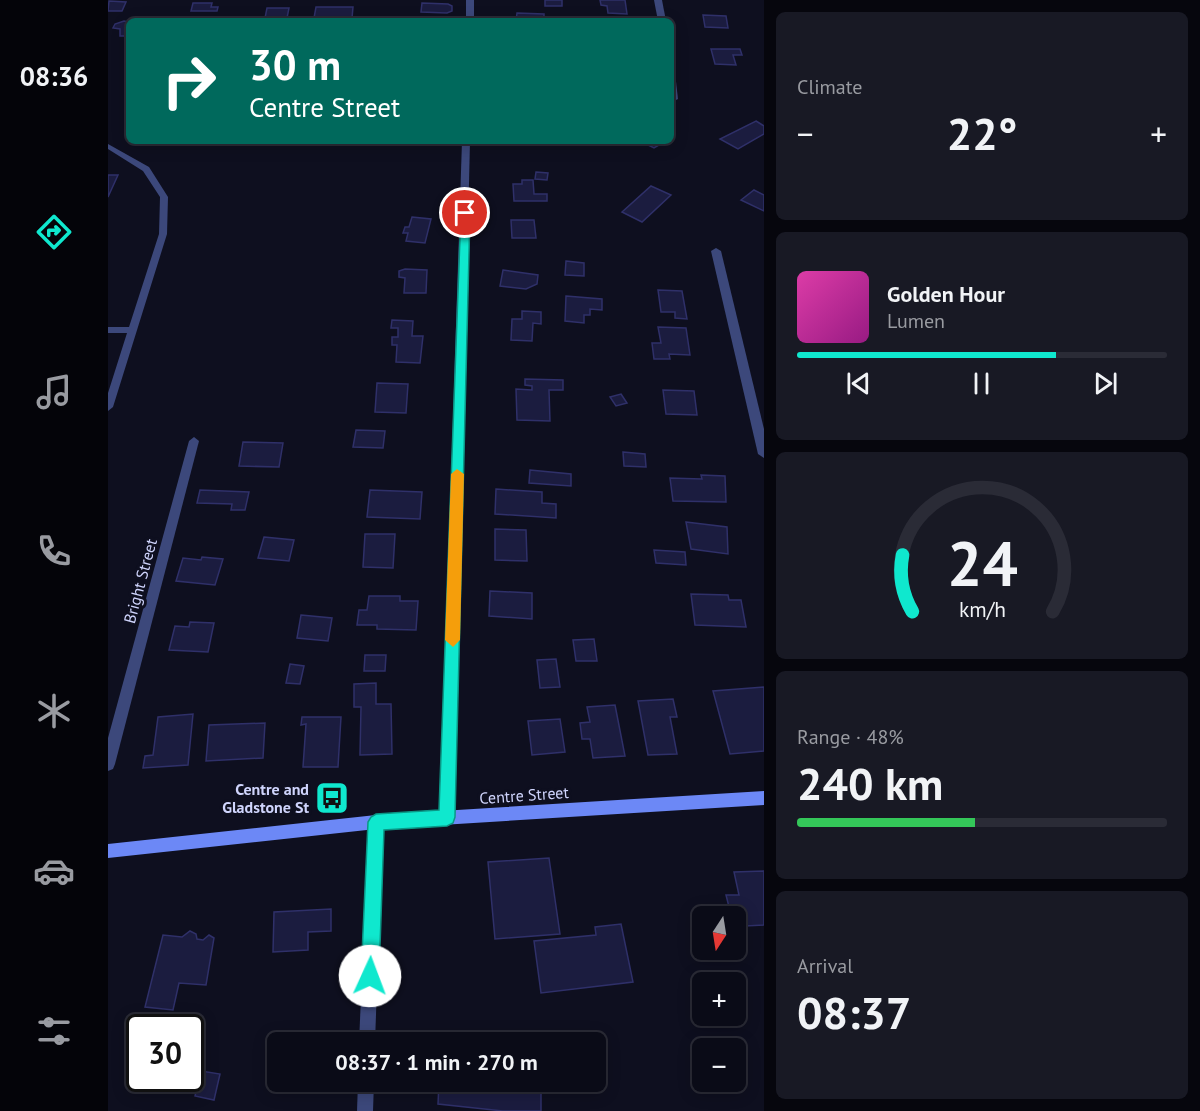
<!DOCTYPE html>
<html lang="en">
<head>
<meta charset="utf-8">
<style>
  :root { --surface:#0a0b17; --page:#181924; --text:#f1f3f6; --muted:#999ba1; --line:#2a2b36; --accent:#0fe8ce }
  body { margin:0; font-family:"PT Sans",sans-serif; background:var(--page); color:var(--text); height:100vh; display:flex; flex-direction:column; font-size:22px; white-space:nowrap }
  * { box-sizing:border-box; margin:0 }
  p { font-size:20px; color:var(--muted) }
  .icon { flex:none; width:33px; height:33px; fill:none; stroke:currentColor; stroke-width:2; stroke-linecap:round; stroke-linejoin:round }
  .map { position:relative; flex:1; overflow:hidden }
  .details { display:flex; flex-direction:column; gap:12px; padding:12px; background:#06060d; width:436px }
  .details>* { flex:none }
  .banner { position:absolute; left:18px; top:18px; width:548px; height:126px; border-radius:9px; box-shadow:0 3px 15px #0003,0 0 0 2px var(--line); background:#00695c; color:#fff; overflow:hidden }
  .needle { width:39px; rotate:192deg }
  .controls { position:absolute; left:584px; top:906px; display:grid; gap:12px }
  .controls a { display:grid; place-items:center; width:54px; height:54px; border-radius:9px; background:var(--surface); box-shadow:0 3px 15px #0003,0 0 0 2px var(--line); font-size:30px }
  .speed { position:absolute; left:18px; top:1014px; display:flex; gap:12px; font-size:30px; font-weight:700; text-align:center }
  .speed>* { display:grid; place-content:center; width:78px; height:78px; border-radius:50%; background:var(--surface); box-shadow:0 3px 15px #0003,0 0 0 2px var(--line); line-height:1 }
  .speed .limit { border:3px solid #111; border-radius:9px; background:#fff; color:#111 }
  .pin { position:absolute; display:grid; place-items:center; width:51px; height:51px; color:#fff; margin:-26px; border:3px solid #fff; border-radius:50%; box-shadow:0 2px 6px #0007 }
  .me { position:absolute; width:66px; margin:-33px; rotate:2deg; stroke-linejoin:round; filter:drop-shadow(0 0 4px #0008) }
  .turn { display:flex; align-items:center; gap:21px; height:126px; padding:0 24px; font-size:27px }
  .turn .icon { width:78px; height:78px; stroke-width:2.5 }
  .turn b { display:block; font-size:42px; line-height:51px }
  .big { font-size:45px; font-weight:700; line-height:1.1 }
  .details .widget { flex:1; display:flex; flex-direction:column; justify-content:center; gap:9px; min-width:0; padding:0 21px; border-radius:9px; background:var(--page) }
  .details .dial { align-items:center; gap:0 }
  .dial svg { height:156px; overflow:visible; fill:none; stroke:var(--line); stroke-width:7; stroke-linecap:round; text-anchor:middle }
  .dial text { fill:var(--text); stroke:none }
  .song { display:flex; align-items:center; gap:18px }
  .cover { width:72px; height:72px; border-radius:9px; background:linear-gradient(135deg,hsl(320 70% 55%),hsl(310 70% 35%)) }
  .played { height:6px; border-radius:3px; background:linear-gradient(90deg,var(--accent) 70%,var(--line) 70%) }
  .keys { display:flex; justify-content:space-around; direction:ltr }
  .heat { display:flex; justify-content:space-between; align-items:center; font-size:33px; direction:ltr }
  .charge { height:9px; border-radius:4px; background:linear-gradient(90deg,#34c759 48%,var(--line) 0) }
  .trip { position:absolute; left:159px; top:1032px; width:339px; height:60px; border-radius:9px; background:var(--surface); box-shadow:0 3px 15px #0003,0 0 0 2px var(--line); font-weight:700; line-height:60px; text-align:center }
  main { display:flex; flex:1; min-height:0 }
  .dock { display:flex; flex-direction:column; width:108px; justify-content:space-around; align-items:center; background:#040409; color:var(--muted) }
  .dock .icon { width:42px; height:42px }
  .dock .on { color:var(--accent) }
  .dock b { font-size:27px; color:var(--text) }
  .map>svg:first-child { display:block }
</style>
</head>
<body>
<main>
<nav class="dock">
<b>08:36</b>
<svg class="icon on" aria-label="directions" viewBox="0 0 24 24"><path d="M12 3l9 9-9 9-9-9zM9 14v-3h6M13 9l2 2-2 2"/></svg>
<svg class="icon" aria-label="music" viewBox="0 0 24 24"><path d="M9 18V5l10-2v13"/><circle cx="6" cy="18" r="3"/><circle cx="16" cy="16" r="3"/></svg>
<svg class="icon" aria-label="phone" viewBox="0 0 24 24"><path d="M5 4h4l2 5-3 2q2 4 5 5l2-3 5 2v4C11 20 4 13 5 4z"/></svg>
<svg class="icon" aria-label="climate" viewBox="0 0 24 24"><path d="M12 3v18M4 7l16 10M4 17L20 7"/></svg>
<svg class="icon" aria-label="car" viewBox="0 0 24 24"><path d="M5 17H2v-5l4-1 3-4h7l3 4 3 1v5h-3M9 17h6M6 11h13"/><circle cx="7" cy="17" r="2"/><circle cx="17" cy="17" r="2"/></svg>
<svg class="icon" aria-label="filters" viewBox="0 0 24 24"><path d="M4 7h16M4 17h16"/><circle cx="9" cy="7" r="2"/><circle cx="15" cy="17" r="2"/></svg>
</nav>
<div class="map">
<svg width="656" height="1111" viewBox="0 0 656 1111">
  <rect width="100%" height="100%" fill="#0e0f1f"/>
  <g fill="#1b1c3f" stroke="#2f3069" stroke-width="1.5">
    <rect x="437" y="0" width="17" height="6"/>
    <polygon points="492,0 517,0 519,14 500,13 499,6 493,5"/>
    <polygon points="1,1 18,2 14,11 0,11"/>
    <polygon points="85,3 104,3 103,7 110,7 109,11 83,11"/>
    <polygon points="314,3 340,4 344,6 344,11 339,13 313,12"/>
    <polygon points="208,7 245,7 244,18 206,18"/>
    <polygon points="159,8 181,8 179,18 157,18"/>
    <polygon points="409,13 436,14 436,21 408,21"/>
    <polygon points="595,15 618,16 620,28 597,27"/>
    <polygon points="16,21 21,22 20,36 12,36 12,29 5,28 7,24"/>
    <polygon points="603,49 632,49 634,55 625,55 628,65 607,64"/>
    <polygon points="648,121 656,126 656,134 630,149 612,139"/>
    <polygon points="532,141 558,141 546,148"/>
    <polygon points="428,172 440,173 439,180 427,179"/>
    <polygon points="0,175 10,175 0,197"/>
    <polygon points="414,180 425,180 426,194 439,194 439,201 406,201 405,184 414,184"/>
    <polygon points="543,186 563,195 534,222 514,212"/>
    <polygon points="646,190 656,195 656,211 633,200"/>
    <polygon points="304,217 323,219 317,243 298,241 300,233 295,233 297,227 301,227"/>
    <polygon points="403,220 426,220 428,238 404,238"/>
    <polygon points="458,261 476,263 476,276 457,275"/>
    <polygon points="297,269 319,270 318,293 296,293 297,278 291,277 291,271"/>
    <polygon points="395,270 430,275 429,284 418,289 392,286"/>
    <polygon points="550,290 574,291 579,319 567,318 567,312 553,312"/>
    <polygon points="458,296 494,299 494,310 482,309 482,315 476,315 476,323 457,321"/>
    <polygon points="414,311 433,312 433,324 425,323 424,341 403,340 404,319 414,319"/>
    <polygon points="284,320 305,321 304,336 315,336 312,363 288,362 289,345 284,345 284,337 290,337 290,328 283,328"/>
    <polygon points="550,327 578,328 582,355 561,354 562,359 546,359 544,343 553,343"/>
    <polygon points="417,379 455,380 455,390 441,390 442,421 409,420 408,389 424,390 424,386 417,385"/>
    <polygon points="269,383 300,384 298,413 267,412"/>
    <polygon points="555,390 586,391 589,415 558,414"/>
    <polygon points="513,394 519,403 508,406 502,397"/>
    <polygon points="248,430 277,431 275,448 245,447"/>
    <polygon points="135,442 175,443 171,467 131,466"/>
    <polygon points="515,452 537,454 538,467 516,466"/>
    <polygon points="422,470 463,474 463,486 421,483"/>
    <polygon points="593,475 617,476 618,502 565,501 562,478 594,479"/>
    <polygon points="388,489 434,492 434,503 448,504 448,518 387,514"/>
    <polygon points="92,490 141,492 137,510 123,510 124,504 89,503"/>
    <polygon points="262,490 314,492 312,519 259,517"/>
    <polygon points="578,522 619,527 620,554 583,549"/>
    <polygon points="387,529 418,530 419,561 387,560"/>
    <polygon points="257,534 287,534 285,568 255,567"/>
    <polygon points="156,537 186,540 181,561 150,558"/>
    <polygon points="546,550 577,552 578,565 548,563"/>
    <polygon points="94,557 115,559 107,585 68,581 75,558 93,560"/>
    <polygon points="382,591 424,593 424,619 381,616"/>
    <polygon points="583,594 620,595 621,600 633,600 638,627 587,625"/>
    <polygon points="261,596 292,596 292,601 310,601 308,630 269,629 269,625 249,625 251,610 259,610"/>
    <polygon points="193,615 224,618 220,641 189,638"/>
    <polygon points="82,622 106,623 100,652 61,650 67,626 81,627"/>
    <polygon points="486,639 489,661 468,661 465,640"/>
    <polygon points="257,655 278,655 277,671 256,671"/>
    <polygon points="448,659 452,687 432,688 429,660"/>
    <polygon points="182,664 196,666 192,684 178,683"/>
    <polygon points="268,683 268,704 283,704 284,754 252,755 253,707 246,707 246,684"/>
    <polygon points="656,687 656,751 622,754 605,691"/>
    <polygon points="565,699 569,717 562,717 569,754 540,755 530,701"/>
    <polygon points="507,705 517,756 485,758 482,739 474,739 472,723 482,722 479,707"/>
    <polygon points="85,714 80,765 35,768 37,756 45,755 50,717"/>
    <polygon points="194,717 233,717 230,767 195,767 198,724 193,725"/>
    <polygon points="452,719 457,752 424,755 420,721"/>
    <polygon points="157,723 155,758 98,761 101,725"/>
    <polygon points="441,858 452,934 387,939 380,862"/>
    <polygon points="656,871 656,925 637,926 634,914 623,915 618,895 631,895 626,872"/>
    <polygon points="223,909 223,931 200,932 200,950 165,952 166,912"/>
    <polygon points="513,924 525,982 433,993 426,941 488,935 487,927"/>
    <polygon points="82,931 88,934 89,939 95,940 101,935 106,938 98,985 71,983 65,1010 37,1007 55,935 74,937"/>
    <polygon points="93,1071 112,1074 106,1100 87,1096"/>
    <polygon points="331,1082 433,1082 433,1111 395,1111 330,1104"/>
  </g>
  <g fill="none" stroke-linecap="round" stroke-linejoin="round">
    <polygon fill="#3c487b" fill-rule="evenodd" points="0,144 41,167 60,197 59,234 5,407 0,411 0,393 19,333 0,333 0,327 21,327 51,234 52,197 35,171 0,149"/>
    <g fill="#3c487b" fill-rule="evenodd">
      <rect x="358" y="0" width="8" height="21"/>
      <polygon points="546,0 554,0 558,21 550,21"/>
      <polygon points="562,62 566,64 570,99 566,101 562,100"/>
      <polygon points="354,141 362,141 346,817 344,822 339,824 334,822 332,817"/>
      <polygon points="608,248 613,251 656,429 656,458 650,454 603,251"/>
      <polygon points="86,437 91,441 7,764 5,769 0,771 0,738 81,441"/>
      <polygon points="268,815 273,817 275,822 267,1042 251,1042 261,822 263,817"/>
      <polygon points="250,1082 266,1082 265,1111 249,1111"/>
    </g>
    <polygon fill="#6c88f6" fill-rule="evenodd" points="656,791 656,805 268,829 0,858 0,844 268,815"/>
  </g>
  <polygon fill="#0fe8ce" stroke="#0a9786" stroke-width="1.5" points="353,210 362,213 347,817 345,823 339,826 276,830 271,976 268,983 262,985 256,983 253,976 260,822 263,817 268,814 331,810"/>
  <polygon fill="#f59e0b" points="349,469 356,474 352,640 345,647 337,640 343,474"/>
  <defs>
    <g id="bus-square" transform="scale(1.725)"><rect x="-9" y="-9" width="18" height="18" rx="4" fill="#0fe8ce" stroke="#0e0f1f"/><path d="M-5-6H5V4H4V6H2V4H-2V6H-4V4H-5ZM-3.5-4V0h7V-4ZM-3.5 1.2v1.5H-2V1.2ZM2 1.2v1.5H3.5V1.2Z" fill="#111"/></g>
  </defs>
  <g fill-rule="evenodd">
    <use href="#bus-square" x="224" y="798"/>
  </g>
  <g text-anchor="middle" stroke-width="6" stroke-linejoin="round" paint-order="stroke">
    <g font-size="16" fill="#cfd4fc" stroke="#0e0f1f">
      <text transform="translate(32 581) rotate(-75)" y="6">Bright Street</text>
      <text transform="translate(416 795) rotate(-4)" y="6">Centre Street</text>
    </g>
    <g font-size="16" font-weight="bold" fill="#cfd4fc" stroke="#0e0f1f" text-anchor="end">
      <text x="201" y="795">Centre and<tspan x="201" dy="18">Gladstone St</tspan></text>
    </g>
  </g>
</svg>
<div class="controls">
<a><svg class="needle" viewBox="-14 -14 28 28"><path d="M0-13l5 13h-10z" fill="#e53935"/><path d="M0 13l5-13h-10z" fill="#999ba1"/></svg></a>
<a>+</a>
<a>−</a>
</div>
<div class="speed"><div class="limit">30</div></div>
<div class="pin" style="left:357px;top:213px;background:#d93025"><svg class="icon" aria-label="arrive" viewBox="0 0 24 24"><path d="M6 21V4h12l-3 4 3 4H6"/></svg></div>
<svg class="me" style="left:262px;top:976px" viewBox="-20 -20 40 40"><circle r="19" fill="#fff"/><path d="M0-13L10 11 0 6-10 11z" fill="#0fe8ce"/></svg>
<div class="trip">08:37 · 1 min · 270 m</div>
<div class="banner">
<div class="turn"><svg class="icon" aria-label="right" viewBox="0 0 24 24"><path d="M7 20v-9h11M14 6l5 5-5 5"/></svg><div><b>30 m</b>Centre Street</div></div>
</div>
</div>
<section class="details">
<div class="widget"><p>Climate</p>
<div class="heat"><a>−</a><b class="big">22°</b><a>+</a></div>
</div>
<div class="widget">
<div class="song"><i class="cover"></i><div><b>Golden Hour</b><p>Lumen</p></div></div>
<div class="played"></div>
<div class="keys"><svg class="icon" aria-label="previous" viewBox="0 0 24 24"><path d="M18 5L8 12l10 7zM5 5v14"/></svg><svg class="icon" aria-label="pause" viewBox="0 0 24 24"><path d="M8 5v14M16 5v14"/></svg><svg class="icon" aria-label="next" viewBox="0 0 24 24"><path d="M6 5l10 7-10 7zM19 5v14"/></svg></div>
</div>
<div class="widget dial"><svg viewBox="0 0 100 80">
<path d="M14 69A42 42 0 1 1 86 69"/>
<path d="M14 69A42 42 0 0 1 9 40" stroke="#0fe8ce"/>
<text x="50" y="56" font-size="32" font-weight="700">24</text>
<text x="50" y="72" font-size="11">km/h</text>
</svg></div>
<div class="widget"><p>Range · 48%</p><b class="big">240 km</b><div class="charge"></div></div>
<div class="widget"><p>Arrival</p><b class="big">08:37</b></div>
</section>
</main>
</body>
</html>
